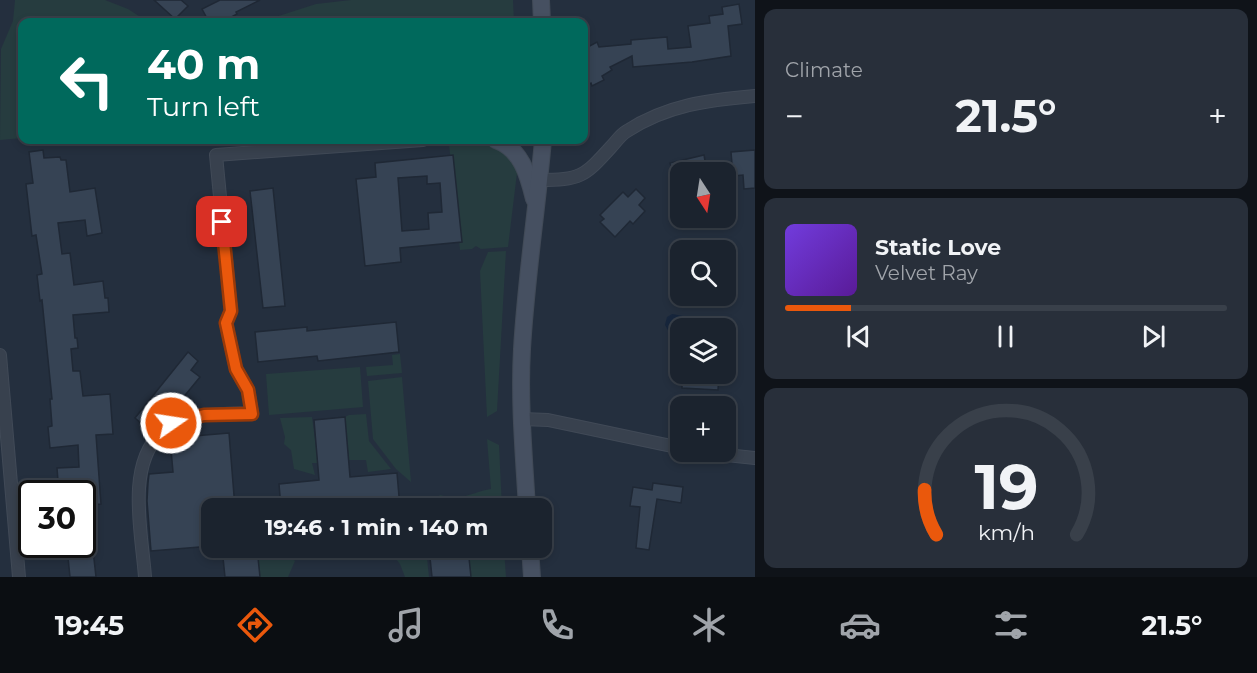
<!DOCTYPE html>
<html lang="en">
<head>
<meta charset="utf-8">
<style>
  :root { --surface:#1b232e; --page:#282f3a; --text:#f1f3f6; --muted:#a0a4aa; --line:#39404a; --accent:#ea580c }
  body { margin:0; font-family:Montserrat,sans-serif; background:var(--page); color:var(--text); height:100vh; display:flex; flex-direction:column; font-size:22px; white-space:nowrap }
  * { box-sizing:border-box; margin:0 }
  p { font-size:20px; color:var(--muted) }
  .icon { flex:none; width:33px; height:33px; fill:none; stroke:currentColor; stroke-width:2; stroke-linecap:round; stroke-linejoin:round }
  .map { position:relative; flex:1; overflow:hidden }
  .drawer { display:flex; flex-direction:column; gap:9px; padding:9px; background:#0f1319; width:502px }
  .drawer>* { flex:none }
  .guide { position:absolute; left:18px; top:18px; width:570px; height:126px; border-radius:12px; box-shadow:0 3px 9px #0003,0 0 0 2px var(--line); background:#00695c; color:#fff; overflow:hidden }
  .needle { width:39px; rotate:168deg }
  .controls { position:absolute; left:670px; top:162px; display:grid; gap:12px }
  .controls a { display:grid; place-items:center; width:66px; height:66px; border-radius:12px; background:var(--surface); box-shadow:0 3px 9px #0003,0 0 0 2px var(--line); font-size:30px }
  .speed { position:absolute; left:18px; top:480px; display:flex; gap:12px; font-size:30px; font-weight:700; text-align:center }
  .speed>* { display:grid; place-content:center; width:78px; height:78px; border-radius:50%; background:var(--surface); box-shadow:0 3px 9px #0003,0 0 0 2px var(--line); line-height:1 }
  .speed .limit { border:3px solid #111; border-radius:9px; background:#fff; color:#111 }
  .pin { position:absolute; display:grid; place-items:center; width:51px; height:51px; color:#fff; margin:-26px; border-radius:12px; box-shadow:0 3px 9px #0006 }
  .me { position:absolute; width:66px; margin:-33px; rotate:77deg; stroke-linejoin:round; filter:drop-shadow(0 0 4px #0008) }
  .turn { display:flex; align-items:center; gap:21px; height:126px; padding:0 30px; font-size:27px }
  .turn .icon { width:78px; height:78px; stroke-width:2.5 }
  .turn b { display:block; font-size:42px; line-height:51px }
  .big { font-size:45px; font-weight:700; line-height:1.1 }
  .drawer .widget { flex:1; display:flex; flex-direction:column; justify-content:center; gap:9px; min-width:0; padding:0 21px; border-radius:12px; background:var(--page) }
  .drawer .dial { align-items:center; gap:0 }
  .dial svg { height:156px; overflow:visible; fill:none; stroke:var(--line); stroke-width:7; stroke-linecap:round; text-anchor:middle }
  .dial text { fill:var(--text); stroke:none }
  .song { display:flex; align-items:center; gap:18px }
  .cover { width:72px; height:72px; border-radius:9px; background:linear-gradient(135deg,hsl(260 70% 55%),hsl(270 70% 35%)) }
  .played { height:6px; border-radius:3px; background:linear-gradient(90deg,var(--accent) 15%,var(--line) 15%) }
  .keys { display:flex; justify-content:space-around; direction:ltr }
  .heat { display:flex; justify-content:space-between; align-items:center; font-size:33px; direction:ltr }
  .trip { position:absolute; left:201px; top:498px; width:351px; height:60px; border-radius:12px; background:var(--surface); box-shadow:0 3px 9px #0003,0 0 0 2px var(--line); font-weight:700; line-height:60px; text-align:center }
  .dock { display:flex; height:96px; justify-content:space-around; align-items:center; background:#0b0e12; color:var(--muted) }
  .dock .icon { width:42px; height:42px }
  .dock .on { color:var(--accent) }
  .dock b { font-size:27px; color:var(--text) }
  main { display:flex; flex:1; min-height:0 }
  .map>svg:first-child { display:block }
</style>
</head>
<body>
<main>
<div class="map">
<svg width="755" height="577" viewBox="0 0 755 577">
  <rect width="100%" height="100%" fill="#242f3e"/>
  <g fill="#263c3f">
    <polygon points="15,0 105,0 128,9 148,22 22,22 22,138 0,140 1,49 13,21"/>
    <polygon points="351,0 513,0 514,22 260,22 316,4"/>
    <polygon points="507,140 521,140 508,247 481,249 476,246 472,249 460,250 449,144"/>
    <polygon points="506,251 497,411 487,417 480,271 488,252"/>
    <polygon points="400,354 402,373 367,376 366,367 393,365 392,355"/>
    <polygon points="360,367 363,407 269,415 266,374"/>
    <polygon points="402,377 411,482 396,469 373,439 368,381"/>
    <polygon points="366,414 369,441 391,469 368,472 366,460 349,460 345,417 349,415"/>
    <polygon points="312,417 318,463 312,463 315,475 294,469 291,450 284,444 285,437 280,418"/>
    <path d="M 487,439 L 499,445 L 502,508 L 459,508 L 458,504 L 438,507 L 433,502 L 440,495 C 463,502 471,492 491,489 Z"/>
    <polygon points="394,548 426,548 429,577 405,577 400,564 390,551"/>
    <polygon points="468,548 504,548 506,577 471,577"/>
    <polygon points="281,549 295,561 288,577 260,577 257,550"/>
  </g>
  <polygon fill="#17263c" points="672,314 694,318 694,328 681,328 677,333 669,332 665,325 667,317"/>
  <g fill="#364354" stroke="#1f2835" stroke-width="1.5" fill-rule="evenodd">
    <polygon points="154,0 181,0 188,6 175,19"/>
    <polygon points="220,0 260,0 236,12 237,14 226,20 224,18 216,22 209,22 202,9"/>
    <polygon points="739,4 742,24 728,26 731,56 692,62 633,67 632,56 610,67 612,70 602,76 604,80 592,86 591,83 584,87 584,59 588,56 584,49 597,42 599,47 631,44 631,40 667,37 668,49 691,47 688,26 710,23 709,16 723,14 722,7"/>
    <polygon points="43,150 44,158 60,157 61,160 66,160 70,192 95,188 102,233 87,236 85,220 58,223 62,254 70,253 74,285 103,281 105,298 108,298 109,312 73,315 75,338 77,338 78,348 71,349 73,371 80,371 83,396 110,394 113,434 96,435 101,504 82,505 82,494 59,494 57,468 79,467 78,445 50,448 48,427 52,426 50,399 52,399 42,300 40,301 37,275 42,274 36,235 32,236 26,184 33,183 29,152"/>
    <polygon points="755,150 755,188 744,189 743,175 733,176 731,152"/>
    <path d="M 453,155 L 462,242 L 400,248 L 401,262 L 365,266 L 356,179 L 376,177 L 375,163 ZM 427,176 L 427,184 L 440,183 L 442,212 L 428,213 L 429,229 L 402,231 L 398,178 Z"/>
    <polygon points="704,155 707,172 673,173 670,163"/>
    <polygon points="273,188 285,306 263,308 250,191"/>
    <polygon points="636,189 645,198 639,205 645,211 633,224 630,221 615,237 600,222 604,219 600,215 623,192 628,197"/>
    <polygon points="396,322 399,352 318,361 317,356 258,362 255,332 307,327 307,331"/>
    <polygon points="188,352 198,361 191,370 200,377 168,416 151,432 135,418"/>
    <polygon points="682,374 719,374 718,390 682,388"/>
    <polygon points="345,417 350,477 397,473 400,508 281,508 279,484 319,480 314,420"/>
    <polygon points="229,433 235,508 212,508 212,546 151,551 147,501 148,483 149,474 173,472 170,438"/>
    <polygon points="653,483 683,487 681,503 657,499 649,550 636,548 640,507 630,506 633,487 652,490"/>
    <polygon points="90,545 91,550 93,550 96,577 70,577 67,548"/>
    <polygon points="222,548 257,548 260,577 225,577"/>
    <polygon points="429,548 468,548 471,577 432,577"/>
  </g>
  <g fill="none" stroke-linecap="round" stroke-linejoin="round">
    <g stroke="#414a57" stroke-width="14">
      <g id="minor">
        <path d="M 539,180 C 580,180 584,177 611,147 C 616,142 620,135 627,131 C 667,105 708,100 755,96"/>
        <polyline points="0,355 19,577"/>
        <polyline points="522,419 548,420 681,448"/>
        <polyline points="698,452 755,458"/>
        <path d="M 145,577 C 142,534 126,467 160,434 C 164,430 168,424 174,422 C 198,413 226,414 252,413 L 248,390 L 236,369 L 226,323 L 231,311 L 216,155 L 423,140"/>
      </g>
    </g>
    <g stroke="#414a57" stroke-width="18">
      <g id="secondary">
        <polyline points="541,0 542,22"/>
        <path d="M 496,140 C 521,149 528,174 534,199"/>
        <path d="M 527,508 C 524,456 519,402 522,349 C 526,279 537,209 543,140"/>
        <polyline points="530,548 532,577"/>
      </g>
    </g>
    <use href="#minor" stroke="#38414e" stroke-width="12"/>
    <use href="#secondary" stroke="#465061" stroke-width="16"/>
  </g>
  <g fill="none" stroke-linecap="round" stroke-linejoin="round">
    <g stroke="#983908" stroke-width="15">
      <polyline id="route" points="171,423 204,415 252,414 248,390 236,369 226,323 231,311 222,222"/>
    </g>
    <use href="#route" stroke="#ea580c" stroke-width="10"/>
  </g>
</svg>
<div class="controls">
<a><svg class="needle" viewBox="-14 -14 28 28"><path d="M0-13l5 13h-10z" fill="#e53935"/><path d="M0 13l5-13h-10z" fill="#a0a4aa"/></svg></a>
<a><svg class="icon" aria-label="search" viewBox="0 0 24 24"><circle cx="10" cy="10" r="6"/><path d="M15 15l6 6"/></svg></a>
<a><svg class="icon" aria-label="layers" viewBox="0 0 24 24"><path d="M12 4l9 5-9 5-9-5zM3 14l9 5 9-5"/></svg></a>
<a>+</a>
</div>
<div class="speed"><div class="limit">30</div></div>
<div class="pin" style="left:222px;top:222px;background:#d93025"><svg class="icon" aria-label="arrive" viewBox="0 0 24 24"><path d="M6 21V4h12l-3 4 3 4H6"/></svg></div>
<svg class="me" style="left:171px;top:423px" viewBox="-20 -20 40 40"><circle r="17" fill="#ea580c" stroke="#fff" stroke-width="3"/><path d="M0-11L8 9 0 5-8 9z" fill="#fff"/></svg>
<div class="trip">19:46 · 1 min · 140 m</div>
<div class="guide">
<div class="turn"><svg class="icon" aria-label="left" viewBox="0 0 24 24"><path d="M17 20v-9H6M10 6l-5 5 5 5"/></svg><div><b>40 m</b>Turn left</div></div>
</div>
</div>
<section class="drawer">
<div class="widget"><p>Climate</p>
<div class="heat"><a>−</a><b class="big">21.5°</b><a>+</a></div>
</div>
<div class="widget">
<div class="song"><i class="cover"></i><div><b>Static Love</b><p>Velvet Ray</p></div></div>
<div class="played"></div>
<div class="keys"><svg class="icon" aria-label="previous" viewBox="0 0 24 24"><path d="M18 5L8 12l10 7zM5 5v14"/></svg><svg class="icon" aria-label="pause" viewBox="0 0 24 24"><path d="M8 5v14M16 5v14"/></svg><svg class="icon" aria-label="next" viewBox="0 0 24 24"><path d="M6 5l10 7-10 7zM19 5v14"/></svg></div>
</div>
<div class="widget dial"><svg viewBox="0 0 100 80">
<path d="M14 69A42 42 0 1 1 86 69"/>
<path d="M14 69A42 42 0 0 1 8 46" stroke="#ea580c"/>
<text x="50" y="56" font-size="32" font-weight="700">19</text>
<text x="50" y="72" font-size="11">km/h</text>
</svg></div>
</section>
</main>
<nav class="dock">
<b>19:45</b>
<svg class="icon on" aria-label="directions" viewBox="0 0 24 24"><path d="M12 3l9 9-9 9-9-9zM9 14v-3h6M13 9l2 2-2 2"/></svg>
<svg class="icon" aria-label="music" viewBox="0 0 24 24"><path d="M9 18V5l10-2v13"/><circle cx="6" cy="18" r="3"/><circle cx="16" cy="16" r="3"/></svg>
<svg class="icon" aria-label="phone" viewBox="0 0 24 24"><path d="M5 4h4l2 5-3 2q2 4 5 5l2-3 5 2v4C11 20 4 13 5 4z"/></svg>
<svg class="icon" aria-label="climate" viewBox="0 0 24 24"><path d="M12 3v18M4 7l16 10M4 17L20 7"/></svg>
<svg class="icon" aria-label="car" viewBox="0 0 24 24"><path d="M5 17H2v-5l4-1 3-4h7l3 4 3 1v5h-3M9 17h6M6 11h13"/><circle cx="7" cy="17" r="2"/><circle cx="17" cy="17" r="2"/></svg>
<svg class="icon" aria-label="filters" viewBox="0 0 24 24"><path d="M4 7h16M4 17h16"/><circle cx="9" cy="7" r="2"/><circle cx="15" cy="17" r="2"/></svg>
<b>21.5°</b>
</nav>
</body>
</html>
